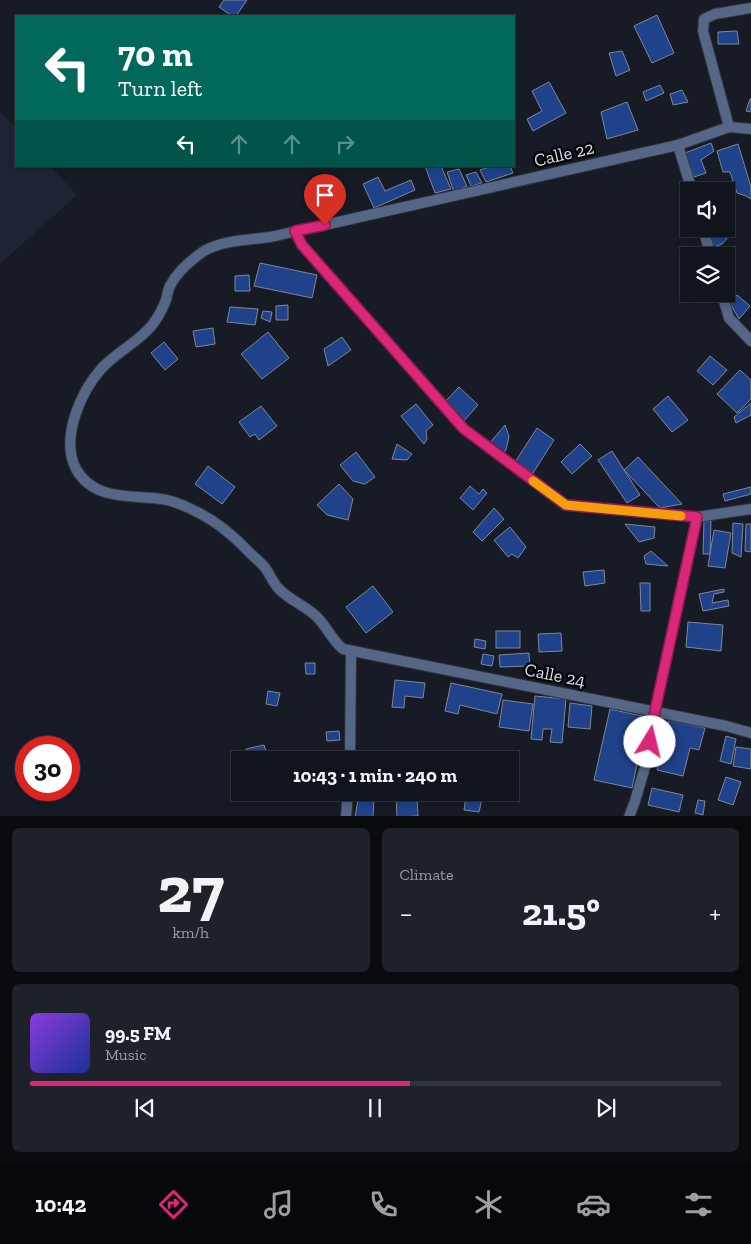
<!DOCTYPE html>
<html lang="en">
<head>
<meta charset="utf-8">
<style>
  :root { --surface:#10141c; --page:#1e2129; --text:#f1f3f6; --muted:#9c9ea3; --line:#30333b; --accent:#db2777 }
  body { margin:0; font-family:"Zilla Slab",serif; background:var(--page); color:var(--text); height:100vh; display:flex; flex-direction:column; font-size:19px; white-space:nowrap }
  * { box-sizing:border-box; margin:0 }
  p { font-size:16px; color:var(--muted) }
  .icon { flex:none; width:28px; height:28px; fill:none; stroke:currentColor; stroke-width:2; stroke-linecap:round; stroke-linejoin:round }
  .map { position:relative; height:816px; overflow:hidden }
  .details { display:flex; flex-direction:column; gap:12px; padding:12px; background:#090b0f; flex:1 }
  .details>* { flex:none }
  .banner { position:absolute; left:15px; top:15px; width:500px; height:152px; border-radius:0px; box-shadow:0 2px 8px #0003,0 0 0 1px var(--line); background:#00695c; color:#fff; overflow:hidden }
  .tools { position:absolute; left:680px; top:182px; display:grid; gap:10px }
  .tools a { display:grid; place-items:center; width:55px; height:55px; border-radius:0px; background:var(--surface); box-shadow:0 2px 8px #0003,0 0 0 1px var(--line); font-size:25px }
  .speed { position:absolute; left:15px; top:736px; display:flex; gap:10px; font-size:25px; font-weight:700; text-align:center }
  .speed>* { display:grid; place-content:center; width:65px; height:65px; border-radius:50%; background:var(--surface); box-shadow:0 2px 8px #0003,0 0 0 1px var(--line); line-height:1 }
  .speed .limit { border:8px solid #d22; background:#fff; color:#111 }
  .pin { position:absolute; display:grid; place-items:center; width:42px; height:42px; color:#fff; margin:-51px -21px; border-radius:50% 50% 50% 0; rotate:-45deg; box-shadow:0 0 5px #0007 }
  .pin .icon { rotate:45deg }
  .me { position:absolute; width:55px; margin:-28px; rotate:9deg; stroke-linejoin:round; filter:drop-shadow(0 0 4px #0008) }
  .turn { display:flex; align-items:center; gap:18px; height:105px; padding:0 20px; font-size:22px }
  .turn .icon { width:65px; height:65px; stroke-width:2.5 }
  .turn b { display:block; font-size:35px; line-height:42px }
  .lanes { display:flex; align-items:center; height:48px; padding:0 20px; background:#0003; justify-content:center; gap:25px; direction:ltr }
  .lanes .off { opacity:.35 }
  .big { font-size:38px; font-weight:700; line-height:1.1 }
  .details .widget { flex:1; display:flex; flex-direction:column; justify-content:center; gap:8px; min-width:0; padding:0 18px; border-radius:8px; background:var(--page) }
  .details .dial { align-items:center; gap:0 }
  .dial b { font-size:65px; line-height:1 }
  .song { display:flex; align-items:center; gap:15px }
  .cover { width:60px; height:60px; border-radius:8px; background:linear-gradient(135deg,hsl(270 70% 55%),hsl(230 70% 35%)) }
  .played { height:5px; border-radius:2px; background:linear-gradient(90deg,var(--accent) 55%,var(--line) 55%) }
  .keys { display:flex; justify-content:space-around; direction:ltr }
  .heat { display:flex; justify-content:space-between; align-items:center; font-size:28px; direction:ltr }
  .details .tiles { flex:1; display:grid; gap:12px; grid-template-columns:1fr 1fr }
  .widget:last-child { grid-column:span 2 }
  .trip { position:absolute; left:231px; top:751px; width:288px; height:50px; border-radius:0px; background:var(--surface); box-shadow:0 2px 8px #0003,0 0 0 1px var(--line); font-weight:700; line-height:50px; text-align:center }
  .menu { display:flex; height:80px; justify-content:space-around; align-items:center; background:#06080b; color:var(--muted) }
  .menu .icon { width:35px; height:35px }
  .menu .on { color:var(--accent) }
  .menu b { font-size:22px; color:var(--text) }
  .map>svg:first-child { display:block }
</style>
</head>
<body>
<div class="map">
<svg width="751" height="817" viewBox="0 0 751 817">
  <rect width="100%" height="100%" fill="#161b25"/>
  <polygon fill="#1d2534" points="0,111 16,129 16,166 50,166 77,195 0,264"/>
  <g fill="#1f428a" stroke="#808794">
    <polygon points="224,0 247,0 236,16 232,16 219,7"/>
    <polygon points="657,15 674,53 652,63 634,26"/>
    <polygon points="737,31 739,44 718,44 718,32"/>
    <polygon points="622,51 630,70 616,76 609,53"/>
    <polygon points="549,82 566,113 533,131 527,119 542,111 532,91"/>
    <polygon points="660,85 664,93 646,101 643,92"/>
    <polygon points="682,90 688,102 673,105 670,94"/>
    <polygon points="750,99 751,99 751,112 746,111"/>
    <polygon points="627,102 638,130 607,139 601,112"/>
    <polygon points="711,143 714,151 701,160 706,173 694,177 685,153"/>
    <polygon points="738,144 751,187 751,199 746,196 737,193 730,172 723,172 717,151"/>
    <polygon points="425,166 441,166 451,189 435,193"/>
    <polygon points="493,166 510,166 513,173 486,182 480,170"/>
    <polygon points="459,169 467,186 454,192 447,172"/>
    <polygon points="476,172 482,183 471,186 466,175"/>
    <polygon points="378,177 385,191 411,180 415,190 374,208 363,184"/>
    <polygon points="708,229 726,229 732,233 722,244 714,247"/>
    <polygon points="260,263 317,275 312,298 254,286"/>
    <polygon points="249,275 250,291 235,291 235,276"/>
    <polygon points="737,295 750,306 739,319 730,303"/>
    <polygon points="288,305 288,320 276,320 276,306"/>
    <polygon points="230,307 258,309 255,325 227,322"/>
    <polygon points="263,311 272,312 270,322 261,318"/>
    <polygon points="213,328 215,344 196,347 193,331"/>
    <polygon points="268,332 289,358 262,379 241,354"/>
    <polygon points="342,337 351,350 328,366 324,349"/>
    <polygon points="164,342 178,359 165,370 151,353"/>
    <polygon points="710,356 727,370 713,385 697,371"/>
    <polygon points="740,370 751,380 751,399 737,413 717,394"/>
    <polygon points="459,387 478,405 463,422 443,404"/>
    <polygon points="668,396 688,420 672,432 653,409"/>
    <polygon points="751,403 751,415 736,423 734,417"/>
    <polygon points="416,404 433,425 426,431 427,439 424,444 401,416"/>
    <polygon points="261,406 277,426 259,440 255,434 250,437 239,422"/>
    <polygon points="505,425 509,436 506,450 502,455 489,444"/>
    <polygon points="537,428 554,440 533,473 515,462"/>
    <polygon points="397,444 412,454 407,460 392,459"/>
    <polygon points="580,444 592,456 572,474 561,462"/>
    <polygon points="612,451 640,495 627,503 598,460"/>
    <polygon points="356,452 375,477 365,484 353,481 340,465"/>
    <polygon points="638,457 682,504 660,508 624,470"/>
    <polygon points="208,466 235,487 222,504 195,484"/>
    <polygon points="339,484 353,499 348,520 327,515 317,505"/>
    <polygon points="470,486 479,494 483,489 487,493 473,510 460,498"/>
    <polygon points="751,487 751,494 725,501 723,494"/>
    <polygon points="494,508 504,519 482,541 473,532"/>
    <polygon points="704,521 711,521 710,554 703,554"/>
    <polygon points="733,523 743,524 741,557 732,553"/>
    <polygon points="625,524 655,527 654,538 639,542"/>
    <polygon points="746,524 751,524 751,552 745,551"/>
    <polygon points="510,527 526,547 518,558 512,554 508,557 494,540"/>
    <polygon points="714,530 731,533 725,568 708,566"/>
    <polygon points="651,551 668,566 646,564 644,556"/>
    <polygon points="604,570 605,583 585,586 583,572"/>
    <polygon points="640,583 650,583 650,611 641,611"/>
    <polygon points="373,586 393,612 366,633 346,607"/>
    <polygon points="724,589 724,592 714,594 712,603 728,600 729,606 703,611 699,594"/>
    <polygon points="688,622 723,625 721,651 686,647"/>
    <rect x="496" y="631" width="24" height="17"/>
    <polygon points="561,633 562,651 539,652 538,634"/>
    <polygon points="475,639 486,641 485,649 474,647"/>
    <polygon points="529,653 530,666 500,667 499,655"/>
    <polygon points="483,654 494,656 492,666 481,664"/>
    <polygon points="305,663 315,663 315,674 306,674"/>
    <polygon points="395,680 425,683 423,698 405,696 404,708 392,707"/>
    <polygon points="451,683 502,694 497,714 460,705 458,714 445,711"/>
    <polygon points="268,691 280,693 277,706 266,704"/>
    <polygon points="535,696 566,699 562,743 550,742 552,729 543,729 542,740 531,739"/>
    <polygon points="503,700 533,704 529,731 499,727"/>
    <polygon points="570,703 592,706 590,729 568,727"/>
    <polygon points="610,709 647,717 632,788 594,780"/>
    <polygon points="669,720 705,728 699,750 690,748 683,776 657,770"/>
    <polygon points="339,731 340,740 327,741 326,732"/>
    <polygon points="726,736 736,739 731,764 720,761"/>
    <polygon points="264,745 269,760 247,760 246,749"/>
    <polygon points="736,747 751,749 751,769 733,766"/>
    <polygon points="293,752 294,760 276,760 275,754"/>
    <polygon points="399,752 415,752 416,760 395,760 399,760"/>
    <polygon points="726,777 741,782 733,805 718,800"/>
    <polygon points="652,788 683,795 679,812 648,805"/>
    <polygon points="321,792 330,792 329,800 320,798"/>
    <polygon points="396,792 425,792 425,796 417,796 418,816 397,817"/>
    <polygon points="485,792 506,792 505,798 485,794"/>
    <polygon points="359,794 374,798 373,817 355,817"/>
    <polygon points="466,796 482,799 479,812 464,810"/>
    <polygon points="698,800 705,801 703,815 695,813"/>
  </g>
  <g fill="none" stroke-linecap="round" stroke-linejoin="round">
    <g stroke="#323640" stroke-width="12">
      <g id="minor">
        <polyline points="729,127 703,31 704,19 715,14 751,8"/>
        <path d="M 751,129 L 729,127 L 678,145 L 307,229 C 294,231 282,235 270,237 C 248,240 223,240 204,251 C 191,260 177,272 170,286 C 168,290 167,296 166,300 C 163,308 158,317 153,324 C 139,342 118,351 102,368 C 81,391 60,438 76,469 C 94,501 131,495 161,499 C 172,500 183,505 193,510 C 215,520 233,535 250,553 C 255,558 262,563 266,569 C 270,575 273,582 278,588 C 289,600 306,606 317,617 C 327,627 332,640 343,649 L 726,726 L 751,733"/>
        <polyline points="678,145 692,191"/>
        <polyline points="703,229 711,256"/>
        <polyline points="295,231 302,245 464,429 565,505 697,517 751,509"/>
        <polyline points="722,294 729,318 751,341"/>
        <polyline points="350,760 351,652"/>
        <polyline points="346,817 348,792"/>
        <polyline points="629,817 635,801 648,757 655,711 697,517"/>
      </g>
    </g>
    <use href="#minor" stroke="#556687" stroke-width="10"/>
  </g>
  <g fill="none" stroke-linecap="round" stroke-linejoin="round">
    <g stroke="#8e194d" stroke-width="12">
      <polyline id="route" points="325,225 295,231 302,245 464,429 566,505 697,517 655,711 650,742"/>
    </g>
    <use href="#route" stroke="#db2777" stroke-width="9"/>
    <polyline stroke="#f59e0b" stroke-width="9" points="533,481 566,505 681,516"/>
  </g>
  <g text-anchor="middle" stroke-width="5" stroke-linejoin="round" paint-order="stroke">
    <g font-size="18" fill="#dbdfe6" stroke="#05060a">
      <text transform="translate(564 154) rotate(-13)" y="6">Calle 22</text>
      <text transform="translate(555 675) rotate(11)" y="6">Calle 24</text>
    </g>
  </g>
</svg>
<div class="tools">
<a><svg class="icon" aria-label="sound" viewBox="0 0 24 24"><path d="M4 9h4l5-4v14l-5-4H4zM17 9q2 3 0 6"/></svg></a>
<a><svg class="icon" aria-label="layers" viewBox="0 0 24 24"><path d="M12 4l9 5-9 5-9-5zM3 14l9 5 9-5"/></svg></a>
</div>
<div class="speed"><div class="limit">30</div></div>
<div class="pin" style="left:325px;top:225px;background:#d93025"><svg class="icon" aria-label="arrive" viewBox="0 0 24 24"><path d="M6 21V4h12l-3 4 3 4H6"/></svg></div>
<svg class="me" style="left:650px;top:742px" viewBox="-20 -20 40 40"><circle r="19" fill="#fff"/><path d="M0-13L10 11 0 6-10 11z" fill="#db2777"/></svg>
<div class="trip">10:43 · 1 min · 240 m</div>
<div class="banner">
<div class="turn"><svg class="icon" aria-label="left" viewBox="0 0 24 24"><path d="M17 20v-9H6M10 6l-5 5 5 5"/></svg><div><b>70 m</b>Turn left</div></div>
<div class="lanes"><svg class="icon" aria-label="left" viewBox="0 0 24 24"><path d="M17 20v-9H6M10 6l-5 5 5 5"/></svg><svg class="icon off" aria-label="ahead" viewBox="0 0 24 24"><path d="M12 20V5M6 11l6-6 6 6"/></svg><svg class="icon off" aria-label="ahead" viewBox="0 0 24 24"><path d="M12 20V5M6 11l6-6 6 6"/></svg><svg class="icon off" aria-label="right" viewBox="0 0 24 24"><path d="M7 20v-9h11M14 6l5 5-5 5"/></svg></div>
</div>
</div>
<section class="details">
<div class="tiles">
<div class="widget dial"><b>27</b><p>km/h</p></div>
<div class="widget"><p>Climate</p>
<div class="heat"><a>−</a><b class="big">21.5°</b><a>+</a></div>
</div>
<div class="widget">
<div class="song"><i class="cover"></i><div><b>99.5 FM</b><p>Music</p></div></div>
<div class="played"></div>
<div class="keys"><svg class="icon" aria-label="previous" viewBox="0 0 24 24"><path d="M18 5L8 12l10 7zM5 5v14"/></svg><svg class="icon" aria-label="pause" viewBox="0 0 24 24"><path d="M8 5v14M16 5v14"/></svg><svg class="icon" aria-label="next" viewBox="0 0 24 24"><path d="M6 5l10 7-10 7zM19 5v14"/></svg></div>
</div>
</div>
</section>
<nav class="menu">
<b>10:42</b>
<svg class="icon on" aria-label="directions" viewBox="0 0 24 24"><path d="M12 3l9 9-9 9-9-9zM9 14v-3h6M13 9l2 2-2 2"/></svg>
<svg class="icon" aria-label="music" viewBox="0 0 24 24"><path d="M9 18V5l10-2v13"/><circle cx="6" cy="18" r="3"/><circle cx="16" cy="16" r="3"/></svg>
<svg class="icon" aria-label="phone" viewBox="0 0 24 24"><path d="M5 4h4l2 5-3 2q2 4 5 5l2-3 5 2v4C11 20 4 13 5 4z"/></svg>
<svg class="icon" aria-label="climate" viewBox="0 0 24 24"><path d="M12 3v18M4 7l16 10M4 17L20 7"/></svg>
<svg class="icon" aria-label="car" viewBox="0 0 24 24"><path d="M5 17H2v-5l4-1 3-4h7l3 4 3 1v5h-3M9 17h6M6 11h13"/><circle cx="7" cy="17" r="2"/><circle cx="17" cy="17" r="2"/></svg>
<svg class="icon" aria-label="filters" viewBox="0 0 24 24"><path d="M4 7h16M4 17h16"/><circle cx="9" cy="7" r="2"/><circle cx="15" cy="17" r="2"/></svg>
</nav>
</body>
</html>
